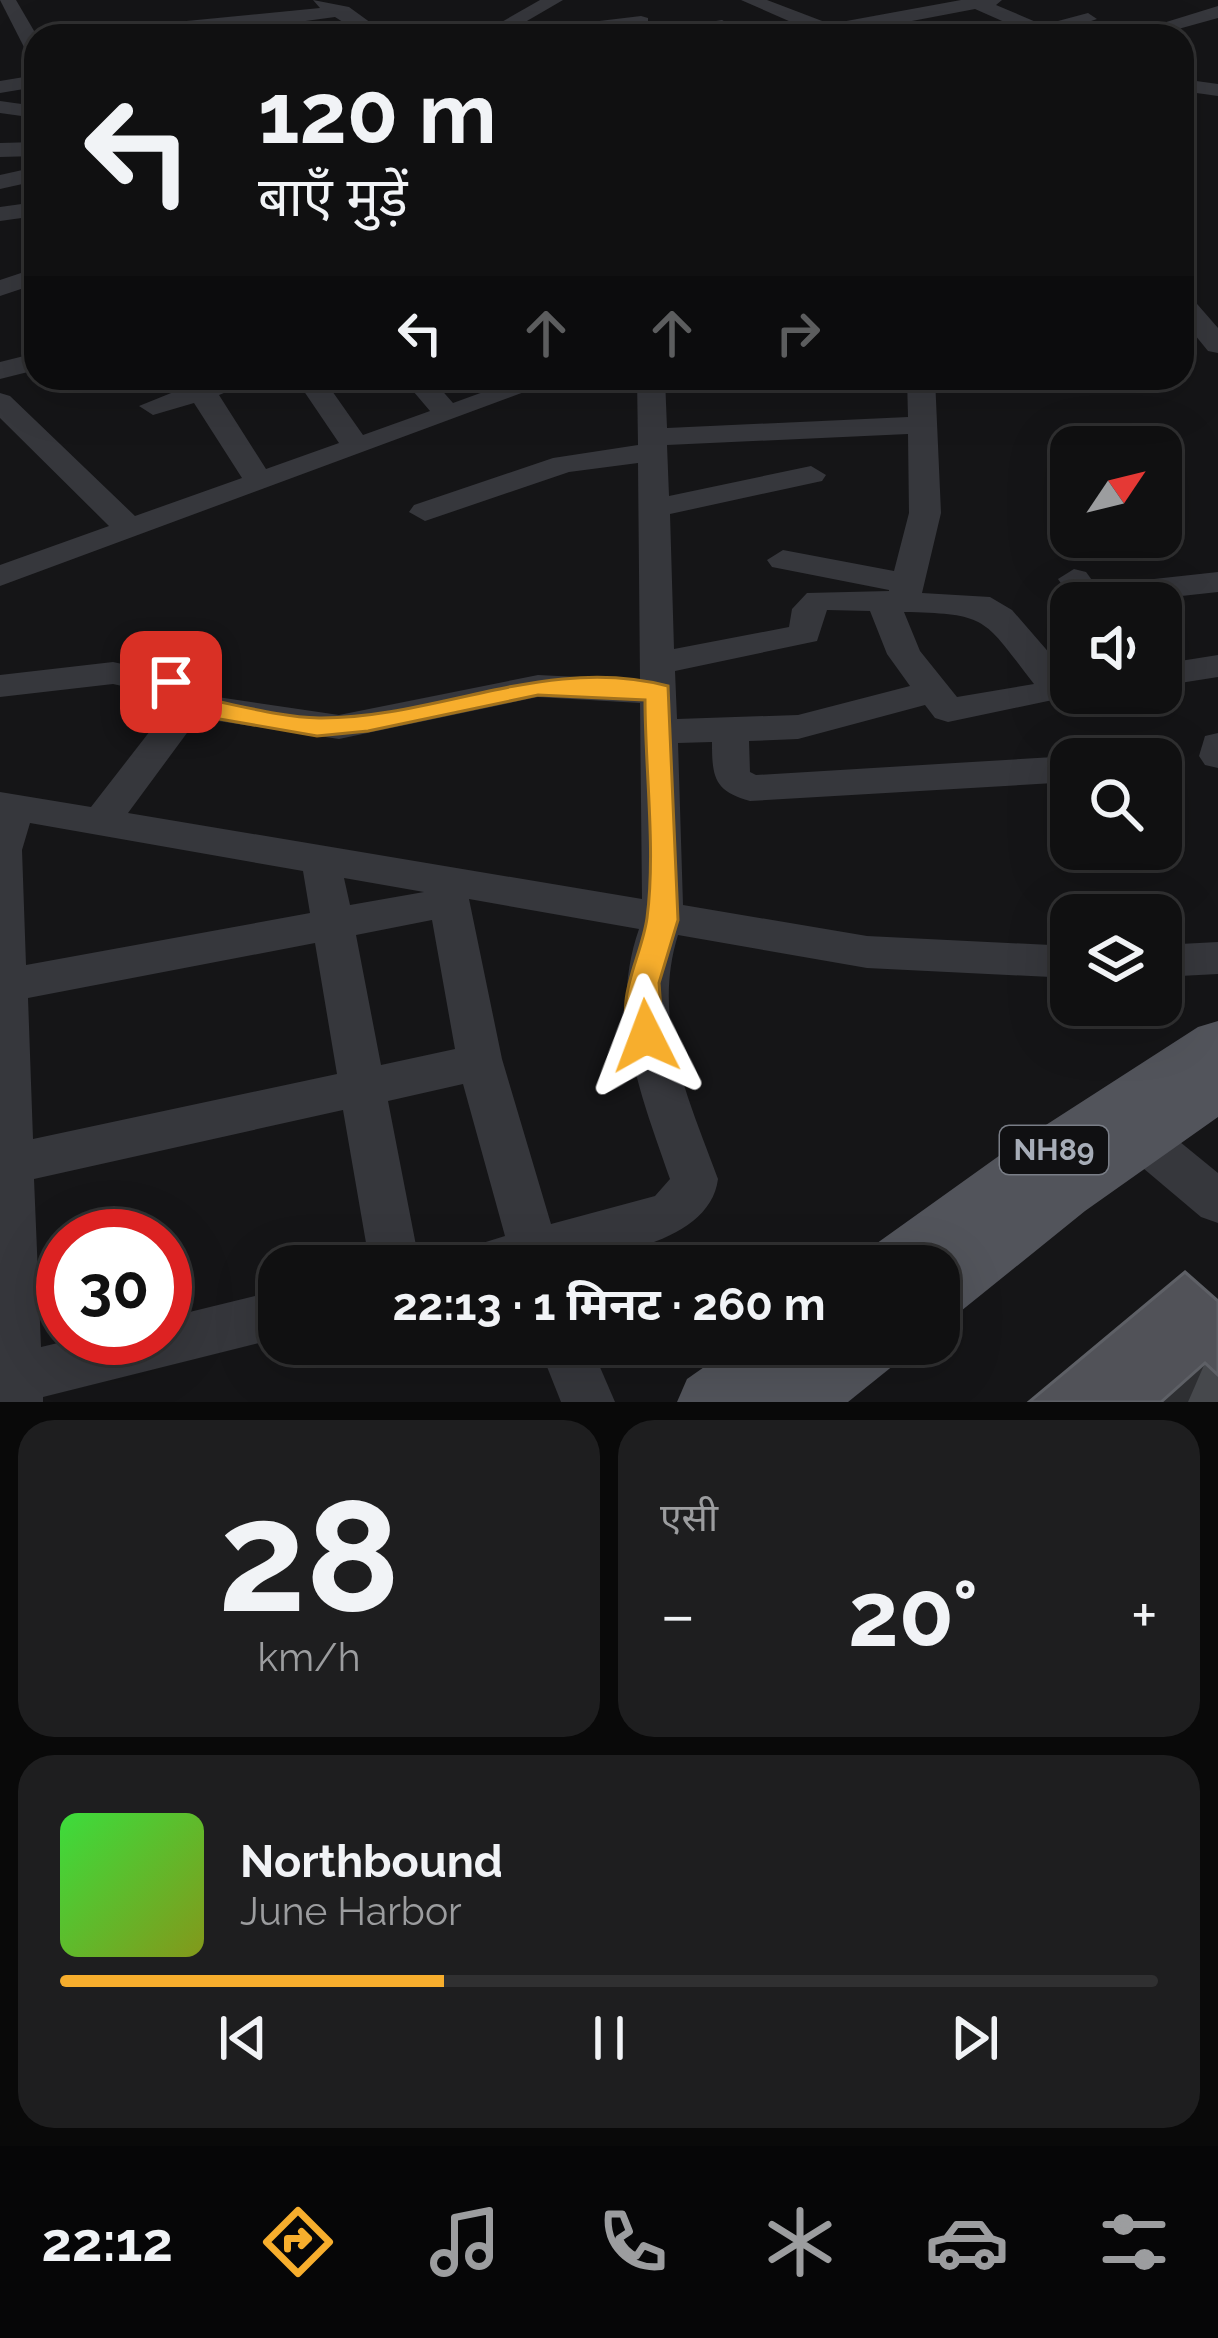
<!DOCTYPE html>
<html lang="hi">
<head>
<meta charset="utf-8">
<style>
  :root { --surface:#101011; --page:#1e1e1f; --text:#f1f3f6; --muted:#9c9d9f; --line:#303031; --accent:#f7ae2d }
  body { margin:0; font-family:Raleway,"Noto Sans Devanagari",sans-serif; background:var(--page); color:var(--text); height:100vh; display:flex; flex-direction:column; font-size:45px; white-space:nowrap }
  * { box-sizing:border-box; margin:0 }
  p { font-size:39px; color:var(--muted) }
  .icon { flex:none; width:66px; height:66px; fill:none; stroke:currentColor; stroke-width:2; stroke-linecap:round; stroke-linejoin:round }
  .map { position:relative; height:1402px; overflow:hidden }
  .panel { display:flex; flex-direction:column; gap:18px; padding:18px; background:#090909; flex:1 }
  .panel>* { flex:none }
  .guide { position:absolute; left:24px; top:24px; width:1170px; height:366px; border-radius:36px; box-shadow:0 12px 48px #0002,0 0 0 3px var(--line); background:#101011; color:var(--text); overflow:hidden }
  .needle { width:78px; rotate:55deg }
  .tools { position:absolute; left:1050px; top:426px; display:grid; gap:24px }
  .tools a { display:grid; place-items:center; width:132px; height:132px; border-radius:24px; background:var(--surface); box-shadow:0 12px 48px #0002,0 0 0 3px var(--line); font-size:60px }
  .speed { position:absolute; left:36px; top:1209px; display:flex; gap:24px; font-size:60px; font-weight:700; text-align:center }
  .speed>* { display:grid; place-content:center; width:156px; height:156px; border-radius:50%; background:var(--surface); box-shadow:0 12px 48px #0002,0 0 0 3px var(--line); line-height:1 }
  .speed .limit { border:18px solid #d22; background:#fff; color:#111 }
  .pin { position:absolute; display:grid; place-items:center; width:102px; height:102px; color:#fff; margin:-51px; border-radius:24px; box-shadow:0 6px 18px #0006 }
  .me { position:absolute; width:132px; margin:-66px; rotate:357deg; stroke-linejoin:round; filter:drop-shadow(0 0 9px #0008) }
  .turn { display:flex; align-items:center; gap:42px; height:252px; padding:0 36px; font-size:54px }
  .turn .icon { width:156px; height:156px; stroke-width:2.5 }
  .turn b { display:block; font-size:84px; line-height:102px }
  .lanes { display:flex; align-items:center; height:114px; padding:0 36px; background:#0003; justify-content:center; gap:60px; direction:ltr }
  .lanes .off { opacity:.35 }
  .big { font-size:90px; font-weight:700; line-height:1.1 }
  .panel .card { flex:1; display:flex; flex-direction:column; justify-content:center; gap:18px; min-width:0; padding:0 42px; border-radius:36px; background:var(--page) }
  .panel .dial { align-items:center; gap:0 }
  .dial b { font-size:156px; line-height:1 }
  .song { display:flex; align-items:center; gap:36px }
  .cover { width:144px; height:144px; border-radius:18px; background:linear-gradient(135deg,hsl(120 70% 55%),hsl(70 70% 35%)) }
  .played { height:12px; border-radius:6px; background:linear-gradient(90deg,var(--accent) 35%,var(--line) 35%) }
  .keys { display:flex; justify-content:space-around; direction:ltr }
  .heat { display:flex; justify-content:space-between; align-items:center; font-size:66px; direction:ltr }
  .panel .tiles { flex:1; display:grid; gap:18px; grid-template-columns:1fr 1fr }
  .card:last-child { grid-column:span 2 }
  .trip { position:absolute; left:258px; top:1245px; width:702px; height:120px; border-radius:36px; background:var(--surface); box-shadow:0 12px 48px #0002,0 0 0 3px var(--line); font-weight:700; line-height:120px; text-align:center }
  .tab-bar { display:flex; height:192px; justify-content:space-around; align-items:center; background:#060607; color:var(--muted) }
  .tab-bar .icon { width:84px; height:84px }
  .tab-bar .selected { color:var(--accent) }
  .tab-bar b { font-size:54px; color:var(--text) }
  .map>svg:first-child { display:block }
</style>
</head>
<body>
<div class="map">
<svg width="1218" height="1402" viewBox="0 0 1218 1402">
  <rect width="100%" height="100%" fill="#151517"/>
  <g fill="none" stroke-linecap="round" stroke-linejoin="round">
    <g fill="#36373c" fill-rule="evenodd">
      <polygon points="0,0 16,0 37,36 36,57 26,51"/>
      <polygon points="313,0 349,7 389,36 365,36 335,17 195,36 186,31 84,36 94,30 320,8"/>
      <polygon points="540,0 563,0 501,36 477,36"/>
      <polygon points="741,0 767,0 830,24 961,0 1002,0 996,5 1043,25 1088,13 1097,19 1059,32 1062,36 1036,36 975,9 833,36 789,36 807,29"/>
      <polygon points="1218,6 1218,18 1153,36 1121,36"/>
      <polygon points="641,16 648,18 648,26 572,36 514,36 524,30"/>
      <polygon points="722,20 732,26 729,30 632,35"/>
      <polygon points="36,75 36,87 0,93 0,81"/>
      <polygon points="1182,79 1218,84 1218,96 1182,91"/>
      <polygon points="0,101 36,106 36,118 0,113"/>
      <polygon points="36,142 36,156 0,157 0,143"/>
      <polygon points="36,167 36,181 0,189 0,175"/>
      <polygon points="36,202 36,216 0,221 0,207"/>
      <polygon points="36,268 36,284 0,296 0,280"/>
      <polygon points="1182,295 1191,297 1218,328 1218,353 1208,351 1182,319"/>
      <polygon points="36,353 36,370 0,379 0,362"/>
      <polygon points="181,378 261,378 219,395 266,469 339,443 295,378 323,378 363,435 430,411 402,378 431,378 453,403 522,378 562,378 0,586 0,565 109,526 0,418 0,393 10,396 135,516 242,478 194,403 153,415 139,406 186,387"/>
      <path d="M 637,378 L 665,378 L 667,428 L 908,417 L 907,378 L 935,378 L 941,513 L 922,593 L 990,597 L 1012,610 L 1071,678 L 1071,693 L 1086,693 L 948,722 L 935,718 L 925,705 L 798,739 L 749,741 L 750,772 L 756,775 L 1071,756 L 1081,759 L 1071,759 L 1071,782 L 750,801 C 714,791 712,777 712,742 L 678,743 L 683,905 L 867,936 L 1071,946 L 1071,978 L 867,968 L 678,935 C 651,1022 689,1099 718,1179 C 707,1266 518,1266 453,1266 L 460,1250 L 505,1236 L 463,1084 L 388,1101 L 420,1266 L 370,1266 L 343,1110 L 34,1179 L 41,1347 L 79,1338 L 165,1338 L 165,1318 L 279,1290 L 279,1338 L 43,1397 L 43,1402 L 0,1402 L 0,792 L 91,807 L 171,704 L 168,696 L 113,684 L 0,697 L 0,675 L 113,662 L 196,680 L 204,695 L 339,715 L 538,675 L 640,680 L 638,463 L 569,472 L 425,521 L 409,512 L 414,505 L 553,458 L 638,445 ZM 908,434 L 909,513 L 894,571 L 783,550 L 767,560 L 772,567 L 889,590 L 889,591 L 807,593 L 792,609 L 789,627 L 674,649 L 670,514 L 822,481 L 826,475 L 811,466 L 669,496 L 667,445 ZM 827,610 L 870,611 L 887,654 L 910,686 L 798,715 L 677,719 L 675,671 L 817,641 ZM 904,612 C 989,614 983,618 1034,684 L 957,697 L 920,651 ZM 538,697 L 640,703 L 642,899 L 128,813 L 198,718 L 339,739 ZM 30,823 L 303,871 L 310,913 L 26,965 L 22,850 ZM 344,878 L 424,892 L 350,905 ZM 469,899 L 639,929 C 608,1018 641,1094 670,1179 L 655,1196 L 551,1224 L 502,1059 ZM 432,920 L 455,1049 L 381,1065 L 356,935 ZM 315,943 L 337,1074 L 33,1139 L 28,998 Z"/>
      <polygon points="1074,569 1086,572 1109,603 1075,603 1058,579"/>
      <polygon points="1218,572 1218,592 1154,599 1137,589 1154,579"/>
      <polygon points="1218,655 1218,677 1161,686 1161,664"/>
      <polygon points="1218,733 1218,768 1205,765 1199,756 1205,736"/>
      <polygon points="1218,942 1218,974 1161,977 1161,945"/>
      <polygon points="1141,1118 1158,1124 1218,1173 1218,1223 1201,1217 1124,1152 1117,1138 1124,1124"/>
      <polygon points="538,1344 590,1344 615,1402 561,1402"/>
    </g>
    <g fill="#52545b" fill-rule="evenodd">
      <polygon points="1218,1021 1218,1117 1085,1211 961,1311 939,1320 939,1266 864,1266 873,1246 1010,1148 1198,1027"/>
      <polygon points="737,1344 904,1344 894,1365 848,1402 677,1402 687,1379"/>
    </g>
  </g>
  <polygon fill="#46484c" points="1218,1301 1218,1402 1029,1402"/>
  <polygon fill="#2e2f32" points="1205,1363 1188,1402 1161,1402"/>
  <polygon fill="#515258" stroke="#5e6066" stroke-width="3" points="1185,1272 1218,1301 1218,1375 1205,1363 1161,1402 1029,1402"/>
  <path fill="#f7ae2d" stroke="#a1711d" stroke-width="3" d="M 171,674 L 192,682 L 200,698 C 238,705 280,717 319,718 C 437,719 548,654 668,686 L 678,920 L 659,983 L 663,1036 L 658,1046 L 634,1046 C 611,1001 641,961 647,918 C 656,851 645,768 645,700 L 538,695 L 368,731 L 317,736 L 179,712 L 157,682 Z"/>
  <g text-anchor="middle" stroke-width="12" stroke-linejoin="round" paint-order="stroke">
    <rect fill="#101012" stroke="#797d86" stroke-width="3" x="1000" y="1126" width="108" height="48" rx="9"/>
    <g font-size="30" font-weight="bold" fill="#a6acb7">
      <text x="1054" y="1160">NH89</text>
    </g>
  </g>
</svg>
<div class="tools">
<a><svg class="needle" viewBox="-14 -14 28 28"><path d="M0-13l5 13h-10z" fill="#e53935"/><path d="M0 13l5-13h-10z" fill="#9c9d9f"/></svg></a>
<a><svg class="icon" aria-label="sound" viewBox="0 0 24 24"><path d="M4 9h4l5-4v14l-5-4H4zM17 9q2 3 0 6"/></svg></a>
<a><svg class="icon" aria-label="search" viewBox="0 0 24 24"><circle cx="10" cy="10" r="6"/><path d="M15 15l6 6"/></svg></a>
<a><svg class="icon" aria-label="layers" viewBox="0 0 24 24"><path d="M12 4l9 5-9 5-9-5zM3 14l9 5 9-5"/></svg></a>
</div>
<div class="speed"><div class="limit">30</div></div>
<div class="pin" style="left:171px;top:682px;background:#d93025"><svg class="icon" aria-label="arrive" viewBox="0 0 24 24"><path d="M6 21V4h12l-3 4 3 4H6"/></svg></div>
<svg class="me" style="left:646px;top:1036px" viewBox="-20 -20 40 40"><path d="M0-17L14 15 0 8-14 15z" fill="#f7ae2d" stroke="#fff" stroke-width="4"/></svg>
<div class="trip">22:13 · 1 मिनट · 260 m</div>
<div class="guide">
<div class="turn"><svg class="icon" aria-label="left" viewBox="0 0 24 24"><path d="M17 20v-9H6M10 6l-5 5 5 5"/></svg><div><b>120 m</b>बाएँ मुड़ें</div></div>
<div class="lanes"><svg class="icon" aria-label="left" viewBox="0 0 24 24"><path d="M17 20v-9H6M10 6l-5 5 5 5"/></svg><svg class="icon off" aria-label="ahead" viewBox="0 0 24 24"><path d="M12 20V5M6 11l6-6 6 6"/></svg><svg class="icon off" aria-label="ahead" viewBox="0 0 24 24"><path d="M12 20V5M6 11l6-6 6 6"/></svg><svg class="icon off" aria-label="right" viewBox="0 0 24 24"><path d="M7 20v-9h11M14 6l5 5-5 5"/></svg></div>
</div>
</div>
<section class="panel">
<div class="tiles">
<div class="card dial"><b>28</b><p>km/h</p></div>
<div class="card"><p>एसी</p>
<div class="heat"><a>−</a><b class="big">20°</b><a>+</a></div>
</div>
<div class="card">
<div class="song"><i class="cover"></i><div><b>Northbound</b><p>June Harbor</p></div></div>
<div class="played"></div>
<div class="keys"><svg class="icon" aria-label="previous" viewBox="0 0 24 24"><path d="M18 5L8 12l10 7zM5 5v14"/></svg><svg class="icon" aria-label="pause" viewBox="0 0 24 24"><path d="M8 5v14M16 5v14"/></svg><svg class="icon" aria-label="next" viewBox="0 0 24 24"><path d="M6 5l10 7-10 7zM19 5v14"/></svg></div>
</div>
</div>
</section>
<nav class="tab-bar">
<b>22:12</b>
<svg class="icon selected" aria-label="directions" viewBox="0 0 24 24"><path d="M12 3l9 9-9 9-9-9zM9 14v-3h6M13 9l2 2-2 2"/></svg>
<svg class="icon" aria-label="music" viewBox="0 0 24 24"><path d="M9 18V5l10-2v13"/><circle cx="6" cy="18" r="3"/><circle cx="16" cy="16" r="3"/></svg>
<svg class="icon" aria-label="phone" viewBox="0 0 24 24"><path d="M5 4h4l2 5-3 2q2 4 5 5l2-3 5 2v4C11 20 4 13 5 4z"/></svg>
<svg class="icon" aria-label="climate" viewBox="0 0 24 24"><path d="M12 3v18M4 7l16 10M4 17L20 7"/></svg>
<svg class="icon" aria-label="car" viewBox="0 0 24 24"><path d="M5 17H2v-5l4-1 3-4h7l3 4 3 1v5h-3M9 17h6M6 11h13"/><circle cx="7" cy="17" r="2"/><circle cx="17" cy="17" r="2"/></svg>
<svg class="icon" aria-label="filters" viewBox="0 0 24 24"><path d="M4 7h16M4 17h16"/><circle cx="9" cy="7" r="2"/><circle cx="15" cy="17" r="2"/></svg>
</nav>
</body>
</html>
